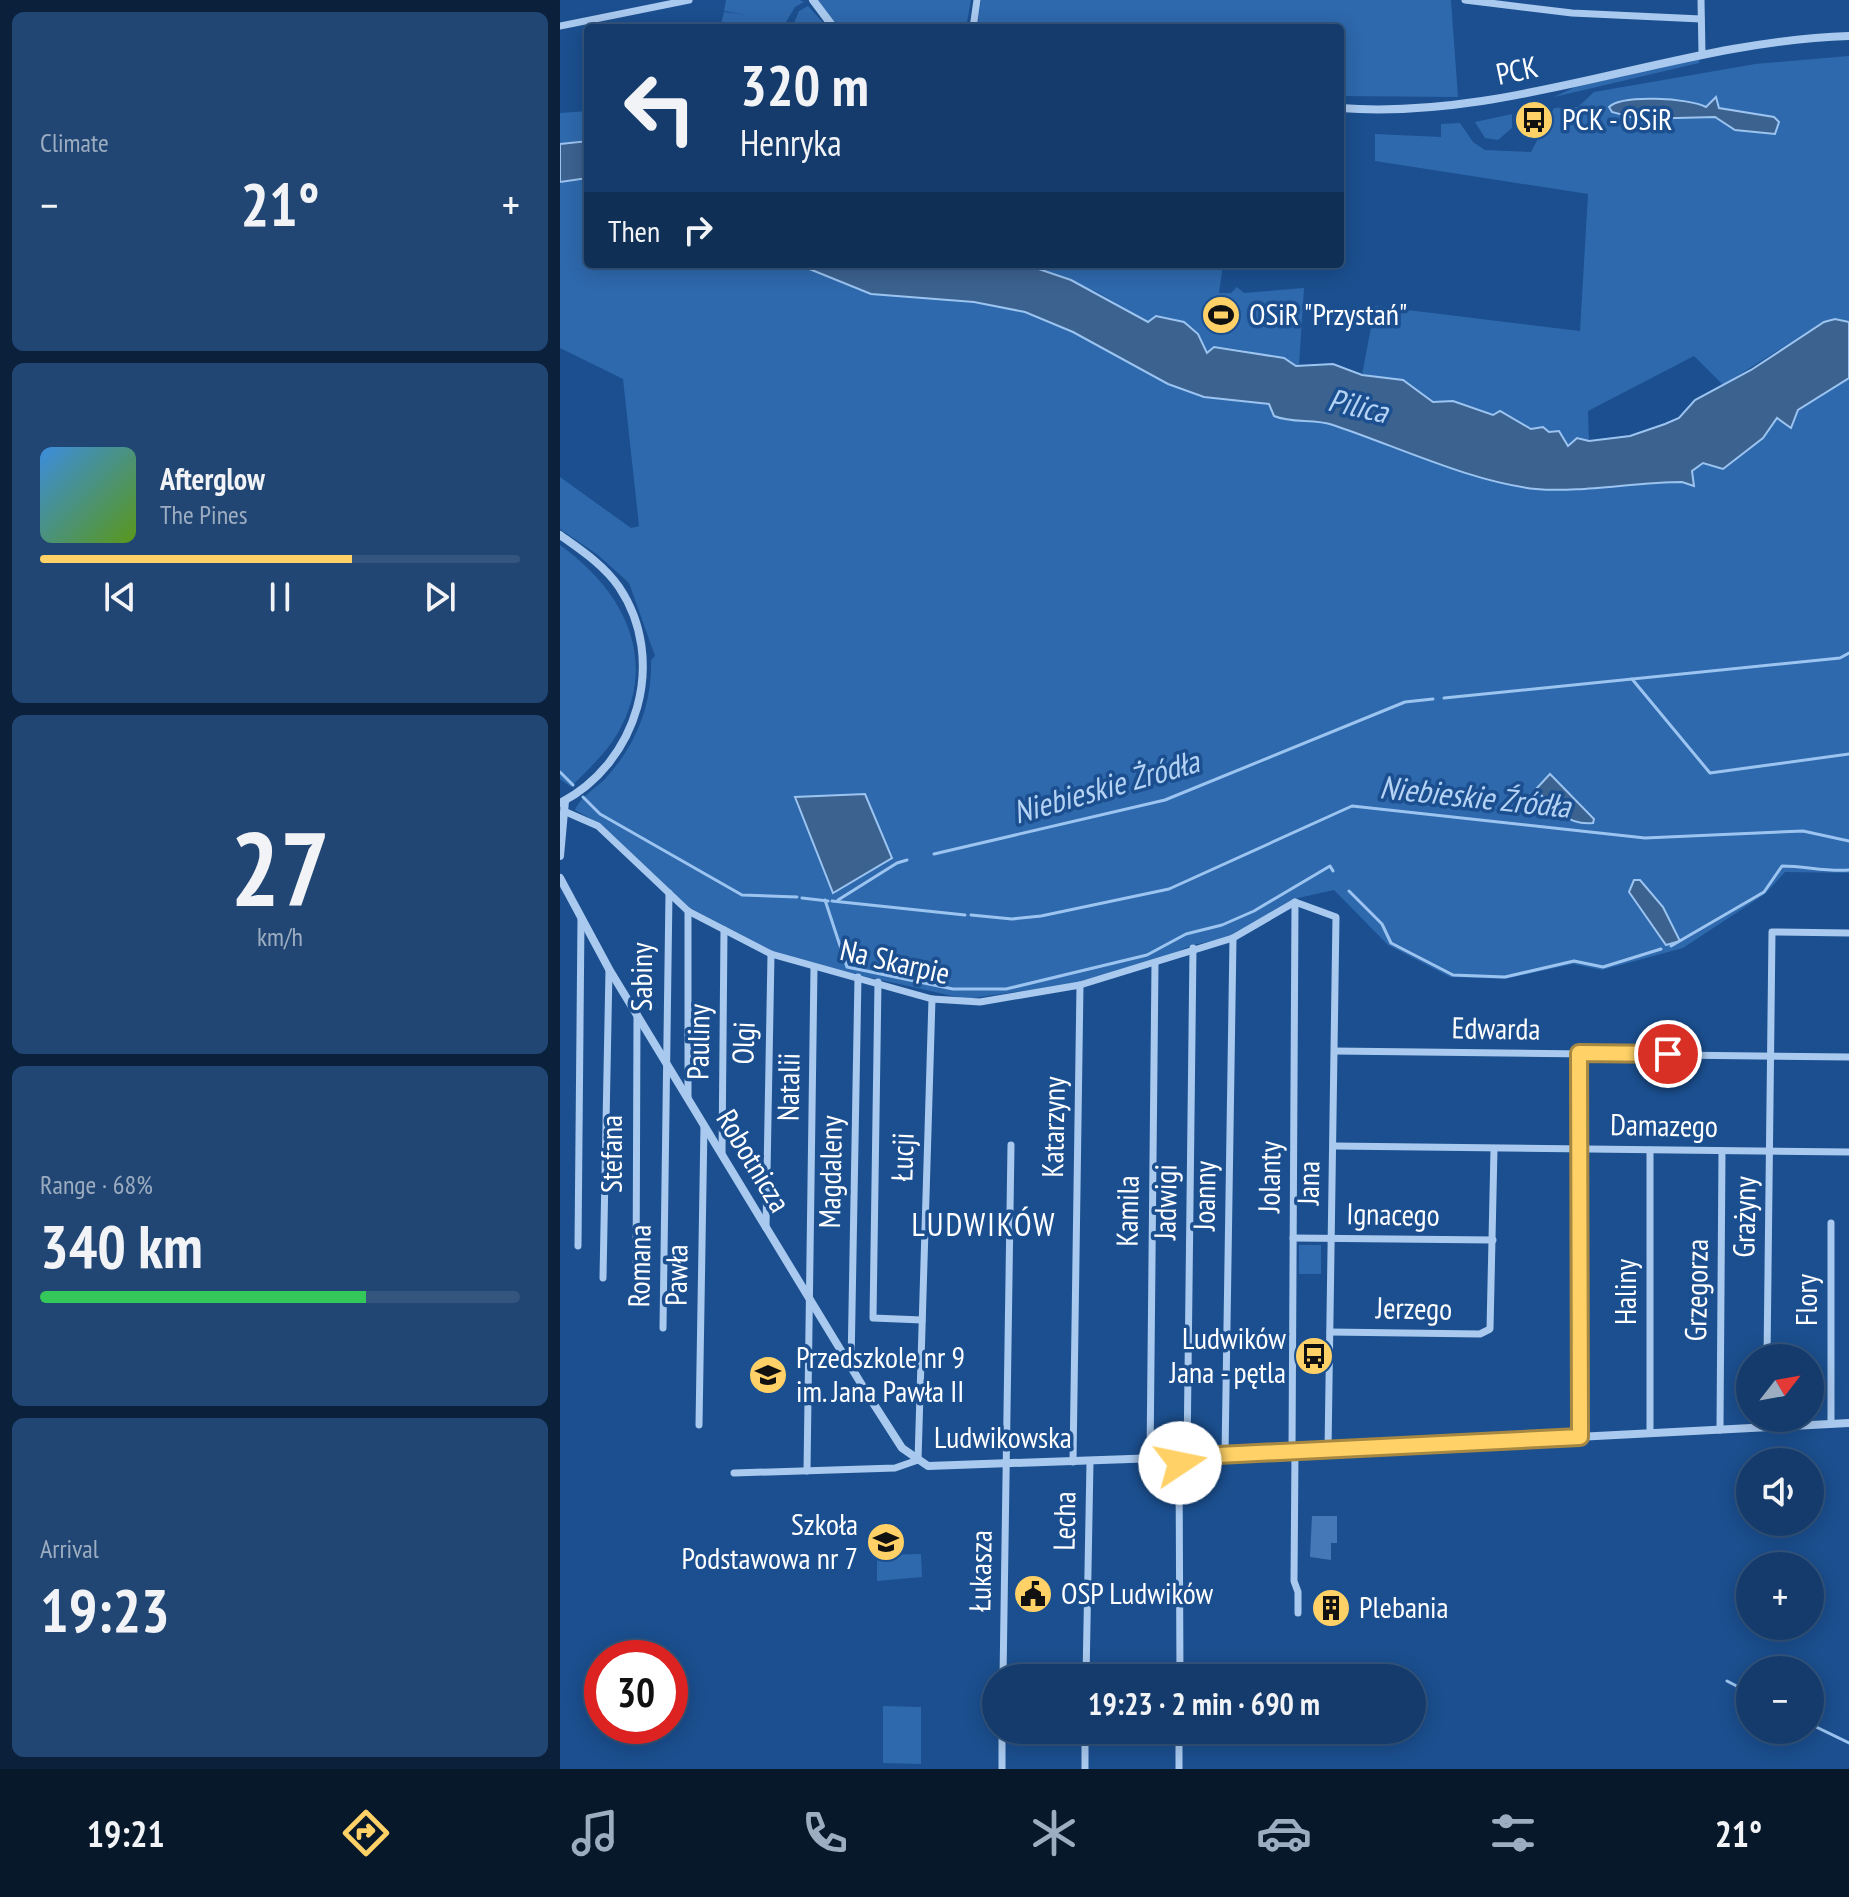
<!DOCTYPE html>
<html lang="en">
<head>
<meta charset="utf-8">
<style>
  :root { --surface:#143b6b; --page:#214673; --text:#f1f3f6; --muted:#9dadc1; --line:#33557e; --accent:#ffd166 }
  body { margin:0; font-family:"PT Sans Narrow",sans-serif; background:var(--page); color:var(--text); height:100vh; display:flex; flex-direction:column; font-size:30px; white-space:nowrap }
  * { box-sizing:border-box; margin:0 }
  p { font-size:26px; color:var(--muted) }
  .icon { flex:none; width:44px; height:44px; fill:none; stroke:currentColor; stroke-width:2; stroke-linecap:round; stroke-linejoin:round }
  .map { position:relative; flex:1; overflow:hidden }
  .drawer { display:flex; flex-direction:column; gap:12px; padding:12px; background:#0b203b; width:560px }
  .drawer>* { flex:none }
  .hud { position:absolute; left:24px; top:24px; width:760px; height:244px; border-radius:8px; box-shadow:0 4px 20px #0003,0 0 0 2px var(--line); background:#143b6b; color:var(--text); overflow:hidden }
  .needle { width:52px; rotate:59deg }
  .fabs { position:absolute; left:1176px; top:1344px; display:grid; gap:16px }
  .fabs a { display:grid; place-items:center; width:88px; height:88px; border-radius:50%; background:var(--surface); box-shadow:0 4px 20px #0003,0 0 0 2px var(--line); font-size:40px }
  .speed { position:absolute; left:24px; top:1640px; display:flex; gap:16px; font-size:40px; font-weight:700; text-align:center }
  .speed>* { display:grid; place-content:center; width:104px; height:104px; border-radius:50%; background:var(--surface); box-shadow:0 4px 20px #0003,0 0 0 2px var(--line); line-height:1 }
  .speed .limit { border:12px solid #d22; background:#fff; color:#111 }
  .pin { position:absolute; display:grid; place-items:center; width:68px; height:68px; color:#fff; margin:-34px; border:4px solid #fff; border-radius:50%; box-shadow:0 2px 8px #0007 }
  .me { position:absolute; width:88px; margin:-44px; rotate:79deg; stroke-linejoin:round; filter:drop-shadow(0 0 6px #0008) }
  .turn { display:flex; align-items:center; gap:28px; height:168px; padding:0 24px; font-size:36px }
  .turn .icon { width:104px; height:104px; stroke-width:2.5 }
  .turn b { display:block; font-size:56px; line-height:68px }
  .then { display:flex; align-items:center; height:76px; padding:0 24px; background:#0003; gap:16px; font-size:30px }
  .big { font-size:60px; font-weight:800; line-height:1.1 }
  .drawer .tile { flex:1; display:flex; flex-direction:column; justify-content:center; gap:12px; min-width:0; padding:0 28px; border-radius:12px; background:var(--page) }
  .drawer .dial { align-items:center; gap:0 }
  .dial b { font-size:104px; line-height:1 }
  .song { display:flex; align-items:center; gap:24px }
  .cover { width:96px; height:96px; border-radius:12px; background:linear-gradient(135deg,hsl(210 70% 55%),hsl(90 70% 35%)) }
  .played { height:8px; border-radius:4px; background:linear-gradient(90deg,var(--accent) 65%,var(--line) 65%) }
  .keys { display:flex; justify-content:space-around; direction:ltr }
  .heat { display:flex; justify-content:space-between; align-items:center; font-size:44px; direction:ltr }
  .charge { height:12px; border-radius:6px; background:linear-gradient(90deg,#34c759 68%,var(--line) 0) }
  .trip { position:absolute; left:422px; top:1664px; width:444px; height:80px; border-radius:40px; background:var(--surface); box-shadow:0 4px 20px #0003,0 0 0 2px var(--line); font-weight:800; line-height:80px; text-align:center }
  .dock { display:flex; height:128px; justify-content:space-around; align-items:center; background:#08182b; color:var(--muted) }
  .dock .icon { width:56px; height:56px }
  .dock .selected { color:var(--accent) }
  .dock b { font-size:36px; color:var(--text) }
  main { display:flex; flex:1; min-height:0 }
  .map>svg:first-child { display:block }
</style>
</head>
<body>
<main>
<section class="drawer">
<div class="tile"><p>Climate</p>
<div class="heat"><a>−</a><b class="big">21°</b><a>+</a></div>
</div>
<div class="tile">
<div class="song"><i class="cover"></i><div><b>Afterglow</b><p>The Pines</p></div></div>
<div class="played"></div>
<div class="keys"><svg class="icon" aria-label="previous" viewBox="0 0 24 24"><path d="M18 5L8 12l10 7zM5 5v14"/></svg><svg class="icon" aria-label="pause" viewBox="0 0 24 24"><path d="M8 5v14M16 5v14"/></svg><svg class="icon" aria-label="next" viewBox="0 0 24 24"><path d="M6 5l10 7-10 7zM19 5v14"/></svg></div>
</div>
<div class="tile dial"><b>27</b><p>km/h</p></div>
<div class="tile"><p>Range · 68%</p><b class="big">340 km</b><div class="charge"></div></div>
<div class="tile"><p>Arrival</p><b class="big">19:23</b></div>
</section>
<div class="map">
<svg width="1289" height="1769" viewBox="0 0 1289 1769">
  <rect width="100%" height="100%" fill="#1b4f8f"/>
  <g fill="#2e69ad" fill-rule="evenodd">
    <polygon points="166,0 240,0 244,2 235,7 226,22 234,23 239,11 248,6 268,28 160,28 164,12 186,15 164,11"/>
    <polygon points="258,0 411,0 406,28 278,28"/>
    <polygon points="421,0 891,0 898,97 780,96 780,28 417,28"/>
    <path d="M 1289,56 L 1289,322 L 1275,318 L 1264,321 L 1163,385 L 1134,356 L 1028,411 L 1029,441 L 1017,438 L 1007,446 L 999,431 L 989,432 L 983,427 L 971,429 L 940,412 L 934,415 L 893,401 L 873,402 L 843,380 L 802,375 L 815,306 L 1020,331 L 1028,194 L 815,161 L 815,134 L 881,137 L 881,124 L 900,123 L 913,142 L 925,150 L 971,152 L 994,108 L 1018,107 L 1034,92 L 1195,64 ZM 1059,100 L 1120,100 L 1146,107 L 1156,104 C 1166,114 1188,113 1201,117 L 1207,115 L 1216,122 L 1214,134 L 1175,130 L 1155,117 L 1078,119 Z"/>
    <polygon points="1140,58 1139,63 994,97 1015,87"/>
    <polygon points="28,111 28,140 0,144 0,113"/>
    <polygon points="952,114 952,128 938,140 925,138 915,122"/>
    <path d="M 28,178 L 28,264 L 237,264 L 311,294 L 414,302 L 465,312 L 513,332 L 608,384 L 644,397 L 709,405 L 714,416 C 733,425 754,418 774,425 C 845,450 919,487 995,490 C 1040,492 1091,471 1134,486 L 1132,471 L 1143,463 L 1163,469 L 1203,438 L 1217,418 L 1231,428 L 1237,410 L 1289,378 L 1289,873 L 1225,872 L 1205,894 L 1123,948 L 1042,970 L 1013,964 L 945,979 L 890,977 L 828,945 L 774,890 L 734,899 L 672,937 L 633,945 L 593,961 L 516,983 L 406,999 L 254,965 L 210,950 L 130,908 L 40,824 L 15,810 C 20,797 36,788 45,779 C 76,745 92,706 91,660 L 95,656 L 69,583 L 38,555 L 0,529 L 0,477 L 71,528 L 79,526 L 63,379 L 0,348 L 0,182 Z"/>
    <path d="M 464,264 L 663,264 L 659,293 L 671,293 L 677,287 L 684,293 L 744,288 L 739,366 C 712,357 685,348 655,347 L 647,353 L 638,334 L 588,322 L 537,292 Z"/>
    <path d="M 0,545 C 59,587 98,653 62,725 C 51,749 29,768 11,787 L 0,779 Z"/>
    <rect x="739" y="1245" width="22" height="29"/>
    <polygon points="361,1554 362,1577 317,1581 317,1555"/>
    <polygon points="323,1706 361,1707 361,1764 323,1763"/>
  </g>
  <g fill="#3c6290" stroke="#9cc4f0" stroke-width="2">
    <path d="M 1156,97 L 1159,108 L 1214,117 L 1219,122 L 1215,134 L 1175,130 L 1155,117 L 1078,119 L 1052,112 L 1049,107 C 1062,94 1129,98 1146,107 Z"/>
    <polygon points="28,141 28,178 0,182 0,144"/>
    <path d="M 237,264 L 464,264 L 511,280 L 588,322 L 596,316 L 624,322 L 638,334 L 647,353 L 654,347 L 724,358 L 736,366 L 773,364 L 802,375 L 843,380 L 873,402 L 893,401 L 933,415 L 940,411 L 971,429 L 983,427 L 989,432 L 999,431 L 1008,446 L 1017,438 L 1029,441 L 1070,436 L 1105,424 L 1119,418 L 1135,400 L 1191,370 L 1264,322 L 1275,319 L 1289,322 L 1289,378 L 1238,410 L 1231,428 L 1217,418 L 1203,438 L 1163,469 L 1143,463 L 1132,471 L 1134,486 L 1122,482 C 1076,482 1019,493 976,489 C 911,482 836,446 773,425 C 754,418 733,424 714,416 L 709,404 L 644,397 L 608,384 L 513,332 L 465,312 L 414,302 L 311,294 Z"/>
    <path d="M 990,774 L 1034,819 L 1033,823 C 1008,826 992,808 976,789 Z"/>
    <polygon points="305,794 332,858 273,893 235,797"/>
    <polygon points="1074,880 1080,880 1103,907 1120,941 1106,945 1069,892"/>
  </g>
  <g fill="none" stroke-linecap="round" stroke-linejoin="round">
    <g stroke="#9cc4f0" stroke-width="3">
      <polyline points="1072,679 1150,773 1289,754"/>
      <polyline points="884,698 1280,658 1289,653"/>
      <polyline points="0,772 13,785"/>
      <polyline points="23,797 40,814 182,895 237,897"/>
      <polyline points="374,854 605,800 845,702 873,699"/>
      <polyline points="789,891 822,924 831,943 893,975 945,977 1014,961 1043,967 1101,949"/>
      <polyline points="242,898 268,901"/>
      <polyline points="265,900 287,967 393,989 446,989 587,955 626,934 662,925 694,911 770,866 773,871"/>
      <polyline points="278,900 337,863 347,860"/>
      <polyline points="272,901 405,915"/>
      <polyline points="411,915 452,919 481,916 609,889 792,806 1085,838 1243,831 1289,841"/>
      <path d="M 1111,946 L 1204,892 L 1222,866 C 1246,866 1265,872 1289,870"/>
      <polyline points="1167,1681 1190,1693"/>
      <polyline points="1250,1724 1289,1743"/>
    </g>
  </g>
  <g fill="#4478b7">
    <polygon points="752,1516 777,1516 777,1543 771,1543 771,1560 750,1557"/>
    <rect x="761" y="1599" width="19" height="19"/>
  </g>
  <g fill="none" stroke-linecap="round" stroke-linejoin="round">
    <g stroke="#a9c9ee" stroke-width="7">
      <polyline points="905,0 1012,13 1141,19"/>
      <polyline points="1141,0 1142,53"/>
      <polyline points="0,26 129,0"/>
      <polyline points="413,28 417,0"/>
      <polyline points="6,812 38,826 128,911 211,954 372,999 420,1002 520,985 673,938 735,902 776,917 768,1450"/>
      <polyline points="318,982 313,1318 362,1320"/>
      <polyline points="775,1051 1289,1057"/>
      <polyline points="1019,1053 1020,1437"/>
      <polyline points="128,1099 128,911"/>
      <polyline points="774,1146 1289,1152"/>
      <polyline points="162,1155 164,930"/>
      <polyline points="1271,1223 1271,1424"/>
      <polyline points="206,1228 211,954"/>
      <polyline points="733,1238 933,1240"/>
      <polyline points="18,1246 21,918"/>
      <polyline points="43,1278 49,969"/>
      <polyline points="76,1293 77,1014"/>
      <polyline points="103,1328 109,893"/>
      <polyline points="770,1332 920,1334 930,1329 934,1149"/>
      <polyline points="1207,1358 1212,932 1289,933"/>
      <polyline points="291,1365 298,977"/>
      <polyline points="139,1425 144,1125"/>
      <polyline points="1160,1430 1162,1151"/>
      <polyline points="1090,1433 1090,1150"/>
      <polyline points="735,1451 734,1581 738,1592 738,1613"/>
      <polyline points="732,1452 735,902"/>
      <polyline points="665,1455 673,938"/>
      <polyline points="619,1457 620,1678"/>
      <polyline points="627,1457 633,948"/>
      <polyline points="590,1459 595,963"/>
      <polyline points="513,1462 520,985"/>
      <polyline points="247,1471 254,968"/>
      <polyline points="174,1473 335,1468 358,1460 372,999"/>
      <polyline points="443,1678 451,1145"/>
      <polyline points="526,1678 530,1462"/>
      <polyline points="442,1769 442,1730"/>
      <polyline points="525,1769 525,1730"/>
      <polyline points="619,1769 619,1730"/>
    </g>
    <g stroke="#a9c9ee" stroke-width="8">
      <polyline points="253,0 274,28"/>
      <path d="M 780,108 C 954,121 1116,41 1289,36"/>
      <path d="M 0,535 C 21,550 44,565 59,587 C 108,660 78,763 0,803"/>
      <polyline points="0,856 5,801"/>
      <polyline points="0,878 49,969 308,1395 342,1448 368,1466 627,1457 1289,1423"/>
    </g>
  </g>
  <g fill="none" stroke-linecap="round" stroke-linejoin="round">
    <g stroke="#a68842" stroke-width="20">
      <polyline id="route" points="620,1463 619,1457 1020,1437 1019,1053 1108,1054"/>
    </g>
    <use href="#route" stroke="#ffd166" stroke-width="14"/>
  </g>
  <defs>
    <g id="bus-disc" transform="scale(2)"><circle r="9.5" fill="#ffd166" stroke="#1b4f8f"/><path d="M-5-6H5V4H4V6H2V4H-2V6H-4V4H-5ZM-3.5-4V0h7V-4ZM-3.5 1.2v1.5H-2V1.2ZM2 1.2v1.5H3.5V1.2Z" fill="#111"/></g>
    <g id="stadium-disc" transform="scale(2)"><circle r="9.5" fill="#ffd166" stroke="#1b4f8f"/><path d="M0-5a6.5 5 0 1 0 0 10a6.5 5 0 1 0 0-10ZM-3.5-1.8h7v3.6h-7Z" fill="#111"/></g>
    <g id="school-disc" transform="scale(2)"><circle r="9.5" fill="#ffd166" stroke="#1b4f8f"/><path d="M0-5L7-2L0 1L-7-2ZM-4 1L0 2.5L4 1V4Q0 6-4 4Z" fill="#111"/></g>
    <g id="civic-disc" transform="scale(2)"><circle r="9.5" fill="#ffd166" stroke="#1b4f8f"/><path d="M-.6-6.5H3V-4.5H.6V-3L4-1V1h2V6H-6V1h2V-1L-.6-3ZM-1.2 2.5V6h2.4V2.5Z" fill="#111"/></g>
    <g id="building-disc" transform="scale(2)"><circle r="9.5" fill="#ffd166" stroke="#1b4f8f"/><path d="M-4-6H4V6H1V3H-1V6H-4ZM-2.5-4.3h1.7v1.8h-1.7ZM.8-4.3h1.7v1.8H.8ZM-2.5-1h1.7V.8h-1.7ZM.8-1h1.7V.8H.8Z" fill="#111"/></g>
  </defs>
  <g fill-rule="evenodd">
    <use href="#bus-disc" x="974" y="120"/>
    <use href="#stadium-disc" x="661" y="315"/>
    <use href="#bus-disc" x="754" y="1356"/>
    <use href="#school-disc" x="208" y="1375"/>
    <use href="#school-disc" x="326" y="1542"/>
    <use href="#civic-disc" x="473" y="1594"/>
    <use href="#building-disc" x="771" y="1608"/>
  </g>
  <g text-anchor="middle" stroke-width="7" stroke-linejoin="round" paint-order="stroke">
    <g font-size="30" fill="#fff" stroke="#1b4f8f">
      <text transform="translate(957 71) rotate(-12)" y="10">PCK</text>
      <text transform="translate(335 962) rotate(13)" y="10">Na Skarpie</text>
      <text transform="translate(82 977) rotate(-90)" y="10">Sabiny</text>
      <text transform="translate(936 1029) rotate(1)" y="10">Edwarda</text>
      <text transform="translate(139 1042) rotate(-89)" y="10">Pauliny</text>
      <text transform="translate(184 1043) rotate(-88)" y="10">Olgi</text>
      <text transform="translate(229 1087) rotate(-89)" y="10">Natalii</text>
      <text transform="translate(1104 1126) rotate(1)" y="10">Damazego</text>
      <text transform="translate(494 1127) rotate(-89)" y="10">Katarzyny</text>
      <text transform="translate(52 1154) rotate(-90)" y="10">Stefana</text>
      <text transform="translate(343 1157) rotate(-88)" y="10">Łucji</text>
      <text transform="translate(193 1161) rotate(59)" y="10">Robotnicza</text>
      <text transform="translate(271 1172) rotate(-89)" y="10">Magdaleny</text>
      <text transform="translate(710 1177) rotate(-89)" y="10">Jolanty</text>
      <text transform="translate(749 1183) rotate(-89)" y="10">Jana</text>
      <text transform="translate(645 1196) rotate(-89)" y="10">Joanny</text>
      <text transform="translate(606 1202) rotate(-89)" y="10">Jadwigi</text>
      <text transform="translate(568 1211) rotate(-89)" y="10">Kamila</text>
      <text transform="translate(833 1215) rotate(1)" y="10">Ignacego</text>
      <text transform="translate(1185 1217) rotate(-89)" y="10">Grażyny</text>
      <text transform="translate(80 1266) rotate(-89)" y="10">Romana</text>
      <text transform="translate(117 1275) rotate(-89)" y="10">Pawła</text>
      <text transform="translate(1137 1290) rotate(-89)" y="10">Grzegorza</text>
      <text transform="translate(1066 1292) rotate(-90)" y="10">Haliny</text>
      <text transform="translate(1247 1300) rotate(-90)" y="10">Flory</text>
      <text transform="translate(854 1309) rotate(1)" y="10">Jerzego</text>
      <text x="443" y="1448">Ludwikowska</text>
      <text transform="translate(505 1521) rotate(-89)" y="10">Lecha</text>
      <text transform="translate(421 1571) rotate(-89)" y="10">Łukasza</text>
    </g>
    <g font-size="30" fill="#fff" stroke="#1b4f8f" text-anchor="start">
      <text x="1002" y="130">PCK - OSiR</text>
      <text x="689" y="325">OSiR "Przystań"</text>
      <text x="726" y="1349" text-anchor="end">Ludwików<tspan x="726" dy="34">Jana - pętla</tspan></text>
      <text x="236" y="1368">Przedszkole nr 9<tspan x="236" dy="34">im. Jana Pawła II</tspan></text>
      <text x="298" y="1535" text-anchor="end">Szkoła<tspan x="298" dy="34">Podstawowa nr 7</tspan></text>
      <text x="501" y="1604">OSP Ludwików</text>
      <text x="799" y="1618">Plebania</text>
    </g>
    <g font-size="32" font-style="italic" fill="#b5d3f5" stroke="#1b4f8f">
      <text transform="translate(798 406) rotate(13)" y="11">Pilica</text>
      <text transform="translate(546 787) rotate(-16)" y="11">Niebieskie Żródła</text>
      <text transform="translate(915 797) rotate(6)" y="11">Niebieskie Źródła</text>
    </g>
    <g font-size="32" letter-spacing="2" fill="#fff" stroke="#1b4f8f">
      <text x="424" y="1236">LUDWIKÓW</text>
    </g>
  </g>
</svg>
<div class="fabs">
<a><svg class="needle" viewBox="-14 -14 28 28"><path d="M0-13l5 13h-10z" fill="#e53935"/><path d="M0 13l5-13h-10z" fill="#9dadc1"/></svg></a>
<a><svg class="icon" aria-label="sound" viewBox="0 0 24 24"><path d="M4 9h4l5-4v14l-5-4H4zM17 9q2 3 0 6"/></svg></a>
<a>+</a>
<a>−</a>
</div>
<div class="speed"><div class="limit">30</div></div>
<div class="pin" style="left:1108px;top:1054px;background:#d93025"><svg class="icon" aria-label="arrive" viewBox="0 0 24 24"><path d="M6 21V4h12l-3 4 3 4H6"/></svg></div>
<svg class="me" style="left:620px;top:1463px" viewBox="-20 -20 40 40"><circle r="19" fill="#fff"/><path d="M0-13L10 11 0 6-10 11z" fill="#ffd166"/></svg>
<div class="trip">19:23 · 2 min · 690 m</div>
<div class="hud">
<div class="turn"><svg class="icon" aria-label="left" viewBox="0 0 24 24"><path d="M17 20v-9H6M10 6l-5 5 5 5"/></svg><div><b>320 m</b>Henryka</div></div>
<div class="then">Then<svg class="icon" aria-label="right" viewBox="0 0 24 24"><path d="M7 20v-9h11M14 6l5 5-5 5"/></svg></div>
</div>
</div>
</main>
<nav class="dock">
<b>19:21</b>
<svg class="icon selected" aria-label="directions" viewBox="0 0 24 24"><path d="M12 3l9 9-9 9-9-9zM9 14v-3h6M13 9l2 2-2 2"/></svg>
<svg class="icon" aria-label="music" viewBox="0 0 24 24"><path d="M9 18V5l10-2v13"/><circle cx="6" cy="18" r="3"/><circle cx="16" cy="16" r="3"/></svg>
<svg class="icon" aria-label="phone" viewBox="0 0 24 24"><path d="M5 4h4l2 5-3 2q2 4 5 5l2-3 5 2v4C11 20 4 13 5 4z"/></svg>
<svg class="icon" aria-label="climate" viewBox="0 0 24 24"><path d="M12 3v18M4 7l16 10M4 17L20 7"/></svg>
<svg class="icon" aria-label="car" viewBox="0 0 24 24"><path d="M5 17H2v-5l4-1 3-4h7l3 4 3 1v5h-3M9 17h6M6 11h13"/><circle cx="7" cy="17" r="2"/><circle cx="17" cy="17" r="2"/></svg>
<svg class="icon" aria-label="filters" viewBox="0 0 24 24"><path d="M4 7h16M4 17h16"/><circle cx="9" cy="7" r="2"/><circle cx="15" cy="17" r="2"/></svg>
<b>21°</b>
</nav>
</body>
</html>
